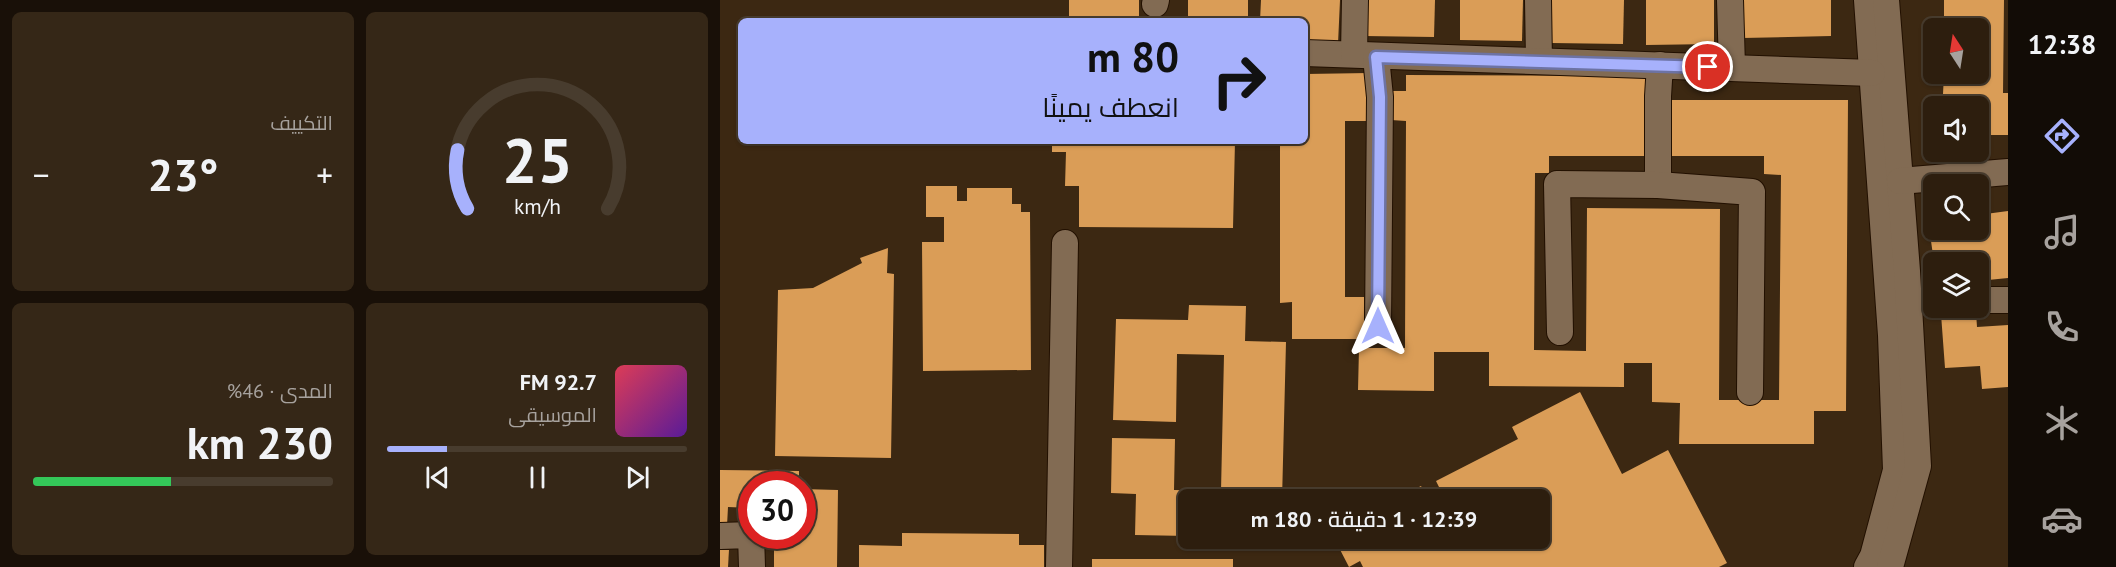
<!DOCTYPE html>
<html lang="ar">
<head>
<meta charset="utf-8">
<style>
  :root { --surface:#2d1e0e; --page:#352717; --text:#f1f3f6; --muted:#a7a29e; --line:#483c2e; --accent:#a7b1fc }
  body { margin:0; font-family:"PT Sans",Cairo,sans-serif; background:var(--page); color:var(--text); direction:rtl; height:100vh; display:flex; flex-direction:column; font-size:22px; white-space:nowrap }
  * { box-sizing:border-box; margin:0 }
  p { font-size:20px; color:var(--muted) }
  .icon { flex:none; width:33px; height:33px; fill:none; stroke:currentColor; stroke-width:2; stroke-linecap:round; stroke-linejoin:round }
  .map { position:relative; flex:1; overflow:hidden; direction:ltr }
  .drawer { display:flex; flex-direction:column; gap:12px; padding:12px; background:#191008; width:720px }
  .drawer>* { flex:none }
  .top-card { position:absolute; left:18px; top:18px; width:570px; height:126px; border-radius:9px; box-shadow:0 2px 4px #0004,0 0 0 2px var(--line); direction:rtl; background:#a7b1fc; color:#111; overflow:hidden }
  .needle { width:39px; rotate:348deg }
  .fabs { position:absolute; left:1203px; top:18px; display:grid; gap:12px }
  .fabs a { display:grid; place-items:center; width:66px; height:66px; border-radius:9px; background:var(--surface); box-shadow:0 2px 4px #0004,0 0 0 2px var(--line); font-size:30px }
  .speed { position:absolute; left:18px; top:471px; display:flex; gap:12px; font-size:30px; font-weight:700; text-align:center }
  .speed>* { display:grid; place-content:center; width:78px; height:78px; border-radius:50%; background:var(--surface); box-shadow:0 2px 4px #0004,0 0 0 2px var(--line); line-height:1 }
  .speed .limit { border:9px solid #d22; background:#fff; color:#111 }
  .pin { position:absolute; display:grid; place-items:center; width:51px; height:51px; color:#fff; margin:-26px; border:3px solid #fff; border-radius:50%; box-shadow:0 2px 6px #0007 }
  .me { position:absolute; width:66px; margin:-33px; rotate:0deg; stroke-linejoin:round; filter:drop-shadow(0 0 4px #0008) }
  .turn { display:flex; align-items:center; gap:21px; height:126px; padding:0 30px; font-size:27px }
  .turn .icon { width:78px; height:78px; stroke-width:2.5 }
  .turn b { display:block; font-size:42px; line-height:51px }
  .big { font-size:45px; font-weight:600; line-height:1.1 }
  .drawer .tile { flex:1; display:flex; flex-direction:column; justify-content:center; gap:9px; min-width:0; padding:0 21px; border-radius:9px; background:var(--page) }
  .drawer .dial { align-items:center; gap:0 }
  .dial svg { height:156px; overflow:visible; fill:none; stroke:var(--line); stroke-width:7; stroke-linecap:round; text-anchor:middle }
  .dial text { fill:var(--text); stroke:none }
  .song { display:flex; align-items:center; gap:18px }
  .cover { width:72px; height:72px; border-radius:9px; background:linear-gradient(135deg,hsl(350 70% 55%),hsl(270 70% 35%)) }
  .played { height:6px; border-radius:3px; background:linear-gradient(90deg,var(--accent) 20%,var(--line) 20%) }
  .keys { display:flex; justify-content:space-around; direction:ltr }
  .heat { display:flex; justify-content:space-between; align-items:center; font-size:33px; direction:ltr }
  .charge { height:9px; border-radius:4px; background:linear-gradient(90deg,#34c759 46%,var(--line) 0) }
  .drawer .tiles { flex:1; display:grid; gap:12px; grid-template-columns:repeat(2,1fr) }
  .trip { position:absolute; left:458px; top:489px; width:372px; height:60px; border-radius:9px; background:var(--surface); box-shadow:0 2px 4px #0004,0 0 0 2px var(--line); font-weight:600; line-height:60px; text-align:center; direction:rtl }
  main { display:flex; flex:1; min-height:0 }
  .tab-bar { display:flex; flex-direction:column; width:108px; justify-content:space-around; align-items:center; background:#120c06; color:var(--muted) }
  .tab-bar .icon { width:42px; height:42px }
  .tab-bar .current { color:var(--accent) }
  .tab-bar b { font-size:27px; color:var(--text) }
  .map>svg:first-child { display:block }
</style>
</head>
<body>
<main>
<nav class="tab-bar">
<b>12:38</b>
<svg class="icon current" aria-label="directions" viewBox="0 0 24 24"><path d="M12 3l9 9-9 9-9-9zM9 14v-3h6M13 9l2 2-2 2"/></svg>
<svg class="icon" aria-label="music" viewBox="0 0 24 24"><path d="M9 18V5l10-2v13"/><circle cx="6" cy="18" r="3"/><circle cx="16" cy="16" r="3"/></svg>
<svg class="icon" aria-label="phone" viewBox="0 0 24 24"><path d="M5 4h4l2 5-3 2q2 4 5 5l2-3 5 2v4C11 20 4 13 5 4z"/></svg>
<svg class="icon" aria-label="climate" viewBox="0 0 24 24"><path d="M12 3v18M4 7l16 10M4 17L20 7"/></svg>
<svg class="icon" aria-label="car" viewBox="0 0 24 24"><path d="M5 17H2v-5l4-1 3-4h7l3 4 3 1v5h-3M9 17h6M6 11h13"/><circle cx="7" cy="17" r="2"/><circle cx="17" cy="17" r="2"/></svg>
</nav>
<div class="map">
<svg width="1288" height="567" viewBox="0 0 1288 567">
  <rect width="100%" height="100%" fill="#3c2812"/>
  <g fill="#da9d57">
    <rect x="349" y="0" width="70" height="21"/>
    <rect x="468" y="0" width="60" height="21"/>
    <polygon points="541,0 620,0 618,44 585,43 585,21 540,21"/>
    <polygon points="645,0 715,0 714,37 644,36"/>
    <polygon points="740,0 803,0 802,41 740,40"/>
    <polygon points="832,0 904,0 903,44 831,43"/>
    <polygon points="926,0 994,0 994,44 926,45"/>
    <polygon points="1021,0 1111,0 1111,36 1022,38"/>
    <polygon points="1224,0 1284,0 1283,93 1288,93 1288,135 1258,135 1258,106 1234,106 1234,94 1223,94 1224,74 1258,74 1258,28 1224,28"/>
    <polygon points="649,73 649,121 625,121 625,297 644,297 644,339 572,339 572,302 560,303 560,141 585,141 585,74"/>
    <polygon points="686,75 925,76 925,156 829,156 829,173 815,173 814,350 866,351 867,208 1000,209 999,400 1059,400 1061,175 1044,174 1044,156 951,156 951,100 1128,100 1126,411 1094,411 1094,444 959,444 960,403 932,402 932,363 904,363 904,387 769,386 769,352 714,352 714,391 638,390 639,348 685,348 686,121 671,120 671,91 686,91"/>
    <polygon points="332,141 515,141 513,228 359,227 359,186 345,186 346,152 332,152"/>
    <polygon points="206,186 237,186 237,201 247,201 247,188 292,188 292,204 301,204 301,212 310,212 311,370 203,371 202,242 224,242 224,217 206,217"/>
    <polygon points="1288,211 1288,278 1258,281 1258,262 1214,262 1211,241 1251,236 1251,230 1258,230 1258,215"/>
    <polygon points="168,248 167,273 174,274 171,458 55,456 58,290 93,288 142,263 140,258"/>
    <polygon points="469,305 526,306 525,341 566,342 562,500 468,500 468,536 415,535 416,494 391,493 392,438 455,439 454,490 501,491 504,355 457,354 456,422 393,420 396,319 468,320"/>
    <polygon points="1256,312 1257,327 1288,325 1288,387 1262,389 1260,366 1225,368 1221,314"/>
    <polygon points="860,392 902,474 948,450 1007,563 999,567 643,567 640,561 629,567 614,538 819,538 819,500 715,500 723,495 716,481 798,439 792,427"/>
    <polygon points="0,470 79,471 79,484 32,484 32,508 8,507 7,526 0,526"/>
    <polygon points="701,486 708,500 674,500"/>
    <polygon points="82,489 118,490 117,567 54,567 54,536 82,536"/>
    <polygon points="182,533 299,534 299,545 324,545 324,567 139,567 139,545 182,546"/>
    <polygon points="0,550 9,550 8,567 0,567"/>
    <rect x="372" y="559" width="141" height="8"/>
  </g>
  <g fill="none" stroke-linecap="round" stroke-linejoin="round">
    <g stroke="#221000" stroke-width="28">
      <g id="minor">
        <polyline points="818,0 819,61"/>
        <polyline points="1010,0 1012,67"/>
        <polyline points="1147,0 1171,335 1176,470 1153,556 1147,567"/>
        <polyline points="1166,0 1187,271 1198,466 1170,567"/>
        <polyline points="435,4 436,0"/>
        <polyline points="585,53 1152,73"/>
        <polyline points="634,54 635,0"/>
        <polyline points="656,57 660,97 658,326"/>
        <polyline points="1180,181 1288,172"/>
        <polyline points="938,185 938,96 940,65"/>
        <polyline points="1266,300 1288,300"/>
        <polyline points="840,332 837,184 938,185 1032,192 1030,392"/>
        <polyline points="0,536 31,535 32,567"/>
        <polyline points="339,567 345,243"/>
      </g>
    </g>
    <use href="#minor" stroke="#826b53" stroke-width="26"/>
  </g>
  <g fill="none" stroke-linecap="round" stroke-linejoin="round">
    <g stroke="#6d73a4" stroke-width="15">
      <polyline id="route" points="658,326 660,97 656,57 988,67"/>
    </g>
    <use href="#route" stroke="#a7b1fc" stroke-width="10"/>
  </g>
</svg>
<div class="fabs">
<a><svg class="needle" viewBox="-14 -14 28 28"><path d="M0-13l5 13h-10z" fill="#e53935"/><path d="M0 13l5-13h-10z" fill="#a7a29e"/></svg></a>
<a><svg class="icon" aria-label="sound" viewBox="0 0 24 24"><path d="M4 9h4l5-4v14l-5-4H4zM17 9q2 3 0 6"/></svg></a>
<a><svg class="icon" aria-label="search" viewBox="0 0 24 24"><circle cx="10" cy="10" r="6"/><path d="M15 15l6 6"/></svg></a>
<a><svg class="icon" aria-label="layers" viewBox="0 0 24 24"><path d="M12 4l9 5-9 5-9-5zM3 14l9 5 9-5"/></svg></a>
</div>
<div class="speed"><div class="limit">30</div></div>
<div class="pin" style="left:988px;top:67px;background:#d93025"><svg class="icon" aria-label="arrive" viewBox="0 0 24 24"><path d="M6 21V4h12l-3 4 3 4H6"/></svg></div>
<svg class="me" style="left:658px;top:326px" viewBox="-20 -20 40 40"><path d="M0-17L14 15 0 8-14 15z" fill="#a7b1fc" stroke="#fff" stroke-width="4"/></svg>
<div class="trip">12:39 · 1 دقيقة · 180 m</div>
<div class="top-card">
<div class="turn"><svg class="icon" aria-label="right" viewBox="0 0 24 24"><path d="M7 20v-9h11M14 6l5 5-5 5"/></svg><div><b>80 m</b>انعطف يمينًا</div></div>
</div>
</div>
<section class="drawer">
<div class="tiles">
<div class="tile dial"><svg viewBox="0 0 100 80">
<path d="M14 69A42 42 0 1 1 86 69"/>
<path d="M14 69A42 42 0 0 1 9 39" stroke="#a7b1fc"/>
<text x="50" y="56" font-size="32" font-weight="700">25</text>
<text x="50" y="72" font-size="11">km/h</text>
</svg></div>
<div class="tile"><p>التكييف</p>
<div class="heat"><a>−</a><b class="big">23°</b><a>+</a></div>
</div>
<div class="tile">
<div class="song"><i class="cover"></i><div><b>92.7 FM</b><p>الموسيقى</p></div></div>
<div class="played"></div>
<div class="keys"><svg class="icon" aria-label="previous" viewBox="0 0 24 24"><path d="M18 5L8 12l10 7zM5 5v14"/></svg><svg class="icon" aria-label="pause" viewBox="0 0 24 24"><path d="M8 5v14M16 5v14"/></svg><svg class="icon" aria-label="next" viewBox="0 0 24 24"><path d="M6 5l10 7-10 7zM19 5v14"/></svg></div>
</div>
<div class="tile"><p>المدى · 46%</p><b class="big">230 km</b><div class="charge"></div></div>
</div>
</section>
</main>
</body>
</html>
